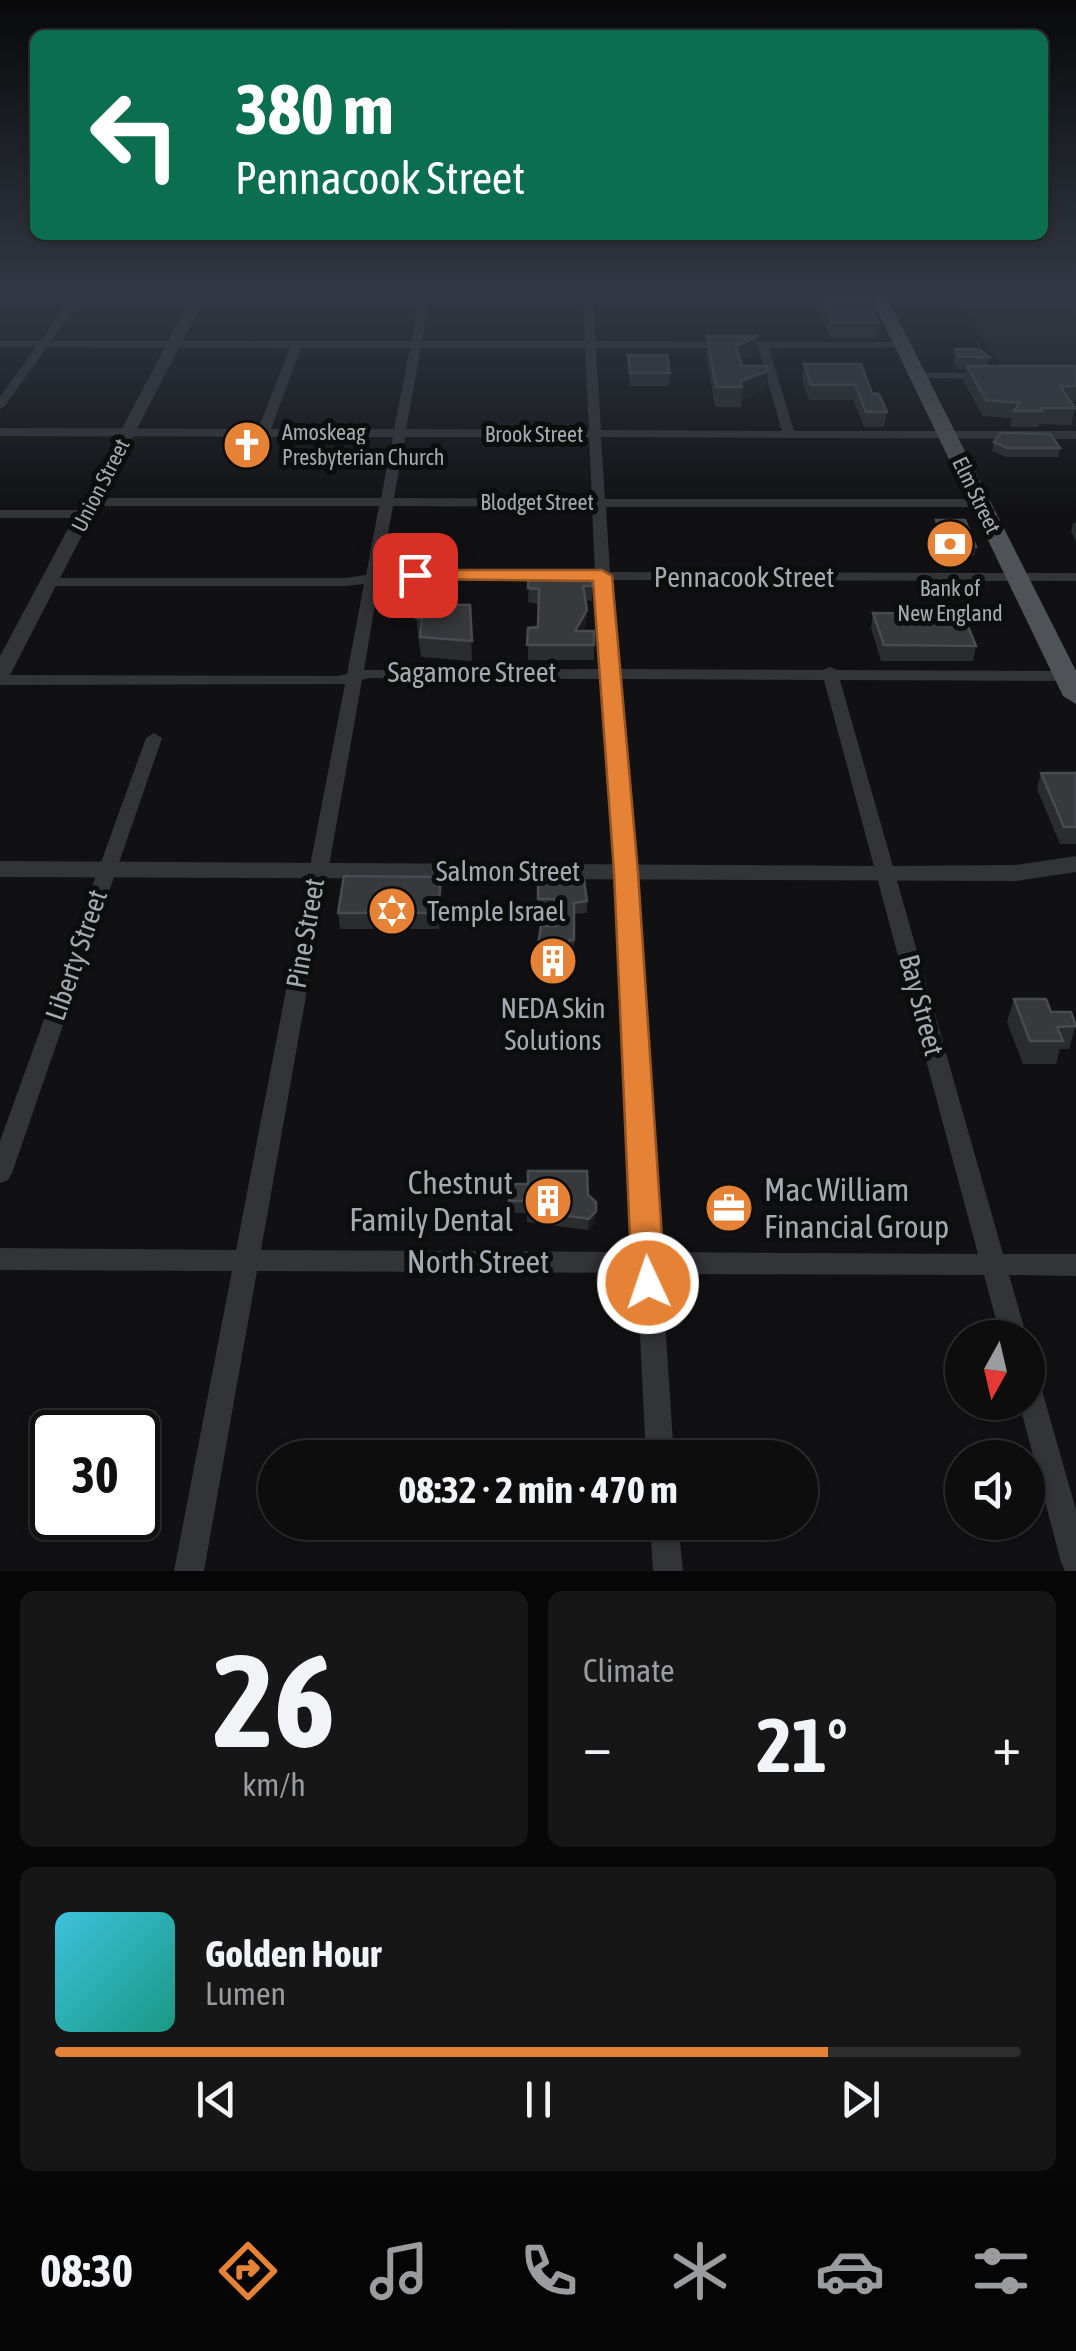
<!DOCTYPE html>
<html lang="en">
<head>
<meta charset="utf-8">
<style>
  :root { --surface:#0d0d0e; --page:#161617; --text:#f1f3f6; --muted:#9a9c9e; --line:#2d2d2e; --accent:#e68235 }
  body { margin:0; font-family:"Asap Condensed",sans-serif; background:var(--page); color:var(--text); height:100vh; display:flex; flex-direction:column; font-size:38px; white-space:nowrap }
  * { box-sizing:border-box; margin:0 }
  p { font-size:32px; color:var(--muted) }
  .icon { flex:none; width:55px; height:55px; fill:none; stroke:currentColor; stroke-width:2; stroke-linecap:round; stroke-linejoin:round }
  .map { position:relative; height:1571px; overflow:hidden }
  .details { display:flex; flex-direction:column; gap:20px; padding:20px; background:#070708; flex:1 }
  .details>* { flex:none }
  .banner { position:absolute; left:30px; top:30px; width:1018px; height:210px; border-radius:15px; box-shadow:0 2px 8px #0004,0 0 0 2px var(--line); background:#0b6e4f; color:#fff; overflow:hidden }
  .needle { width:65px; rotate:188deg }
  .tools { position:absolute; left:945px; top:1320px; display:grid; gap:20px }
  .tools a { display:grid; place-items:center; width:100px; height:100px; border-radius:50%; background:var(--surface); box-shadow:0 2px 8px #0004,0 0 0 2px var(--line); font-size:50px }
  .speed { position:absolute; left:30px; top:1410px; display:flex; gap:20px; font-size:50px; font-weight:700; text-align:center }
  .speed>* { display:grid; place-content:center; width:130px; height:130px; border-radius:50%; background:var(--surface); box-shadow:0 2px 8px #0004,0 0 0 2px var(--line); line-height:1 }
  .speed .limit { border:5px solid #111; border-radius:15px; background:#fff; color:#111 }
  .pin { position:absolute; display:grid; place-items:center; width:85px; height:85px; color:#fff; margin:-42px; border-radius:20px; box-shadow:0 5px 15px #0006 }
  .me { position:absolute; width:110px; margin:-55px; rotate:357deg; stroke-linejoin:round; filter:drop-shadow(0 0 8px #0008) }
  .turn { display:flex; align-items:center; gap:35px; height:210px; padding:0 40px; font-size:45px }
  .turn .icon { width:130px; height:130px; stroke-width:2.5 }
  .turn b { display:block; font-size:70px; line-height:85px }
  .big { font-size:75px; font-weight:700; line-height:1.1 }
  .details .card { flex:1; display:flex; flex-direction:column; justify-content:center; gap:15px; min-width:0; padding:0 35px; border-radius:15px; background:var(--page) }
  .details .dial { align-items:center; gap:0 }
  .dial b { font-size:130px; line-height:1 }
  .song { display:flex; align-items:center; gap:30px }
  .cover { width:120px; height:120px; border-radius:15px; background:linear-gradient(135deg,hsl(190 70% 55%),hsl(170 70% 35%)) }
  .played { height:10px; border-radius:5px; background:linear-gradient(90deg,var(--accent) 80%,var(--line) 80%) }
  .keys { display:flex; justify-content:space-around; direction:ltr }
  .heat { display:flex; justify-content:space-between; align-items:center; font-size:55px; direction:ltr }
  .details .tiles { flex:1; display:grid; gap:20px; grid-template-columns:1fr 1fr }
  .card:last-child { grid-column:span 2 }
  .trip { position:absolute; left:258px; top:1440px; width:560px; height:100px; border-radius:50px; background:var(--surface); box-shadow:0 2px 8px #0004,0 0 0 2px var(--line); font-weight:700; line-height:100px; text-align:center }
  .menu { display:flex; height:160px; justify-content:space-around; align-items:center; background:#050506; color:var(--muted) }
  .menu .icon { width:70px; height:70px }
  .menu .selected { color:var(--accent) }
  .menu b { font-size:45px; color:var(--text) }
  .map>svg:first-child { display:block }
</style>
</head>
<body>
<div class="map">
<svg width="1076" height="1571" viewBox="0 0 1076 1571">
  <rect width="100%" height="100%" fill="#111113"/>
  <polygon fill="#1d1e1f" points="954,295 1076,295 1076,373 1004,372"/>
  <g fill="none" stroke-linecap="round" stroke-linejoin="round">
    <g fill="#323437" fill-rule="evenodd">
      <path d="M 0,295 L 880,296 L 885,299 L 884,301 L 593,301 L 596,341 L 903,342 L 908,345 L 907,347 L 769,348 L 794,431 L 1076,431 L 1076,439 L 601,437 L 605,499 L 981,499 L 988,503 L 981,507 L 606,507 L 610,572 L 1076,573 L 1076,581 L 610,580 L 618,669 L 823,670 L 830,667 L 837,670 L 1066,671 L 1074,676 L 1066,681 L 840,680 L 1003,1254 L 1076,1254 L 1076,1276 L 1009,1275 L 1027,1338 L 1001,1338 L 984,1275 L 662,1274 L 674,1458 L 646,1458 L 637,1273 L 257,1271 L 204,1571 L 174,1571 L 232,1271 L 0,1270 L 0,1248 L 236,1250 L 345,684 L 0,685 L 0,675 L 338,676 L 347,674 L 364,584 L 346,586 L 50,586 L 43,582 L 50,578 L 346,578 L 366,575 L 379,506 L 92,506 L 85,502 L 92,498 L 381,498 L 393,437 L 0,436 L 0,428 L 258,429 L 290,348 L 47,347 L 4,407 L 0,409 L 0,397 L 36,347 L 0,347 L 0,341 L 41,341 L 70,300 L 0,300 ZM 80,300 L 419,301 L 411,341 L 51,341 ZM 429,301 L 583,301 L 585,341 L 422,341 ZM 301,348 L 410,348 L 394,429 L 271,429 ZM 421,348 L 585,348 L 589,430 L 406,429 ZM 596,348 L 758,348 L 782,431 L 601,430 ZM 405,437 L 589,437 L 592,499 L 394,498 ZM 393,506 L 592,507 L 595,572 L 585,576 L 596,580 L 602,669 L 364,670 L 379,581 L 551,580 L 558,576 L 551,572 L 381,573 ZM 370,678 L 603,679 L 617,872 L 636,1252 L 261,1250 L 362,680 ZM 619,679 L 824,680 L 978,1254 L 660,1252 L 635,872 Z"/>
      <polygon points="919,373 988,373 994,376 988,379 915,378 915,374"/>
      <polygon points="0,510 86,510 93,514 86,518 0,518"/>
      <polygon points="154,733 162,738 12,1173 8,1180 0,1183 0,1141 146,738"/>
      <polygon points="1028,1374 1037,1378 1041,1387 1076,1510 1076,1571 1065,1571 1061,1562 1019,1402 1028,1402"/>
      <polygon points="650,1522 678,1522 683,1571 653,1571"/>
    </g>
    <g fill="#323437" fill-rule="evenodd">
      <polygon points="193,295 206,295 10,675 0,681 0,656"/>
      <polygon points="1076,856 1076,872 1016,881 0,877 0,861 885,866 1016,865"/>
    </g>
    <polygon fill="#4f5256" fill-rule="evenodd" points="870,295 886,295 1076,671 1076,704 1063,696"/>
  </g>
  <g fill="#2a2c2e">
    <polygon points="818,295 866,295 879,322 876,338 831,338 817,305"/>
    <polygon points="707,336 756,354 741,362 742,366 768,371 766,390 741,400 741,407 715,407 706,354"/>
    <polygon points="955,349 989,357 987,366 1076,366 1076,402 1071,402 1075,408 1071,425 1039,424 1039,427 1010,427 1012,418 983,416 964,382 966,369 957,369 953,362"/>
    <polygon points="628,355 670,373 669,386 630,386"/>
    <polygon points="804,364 872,393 887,412 884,427 864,427 853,400 809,400 802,379"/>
    <polygon points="994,442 1060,448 1058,457 1005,457 992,451"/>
    <polygon points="936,520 976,547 974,556 958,556 955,550 943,550 934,530"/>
    <polygon points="1073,523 1076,523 1076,541 1071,532"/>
    <polygon points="529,572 592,573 592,601 585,600 586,625 583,631 594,645 594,660 528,660 528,628 538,627 539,604 528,602"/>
    <polygon points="470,605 472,661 421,657 416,618"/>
    <polygon points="873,613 976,646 973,661 881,661 871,628"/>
    <polygon points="1041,773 1076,773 1076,844 1060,844 1037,789"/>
    <polygon points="538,881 587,901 587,913 574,914 574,952 569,952 569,976 541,976 541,970 536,970 536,958 556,926 555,910 538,910"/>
    <polygon points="442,894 439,929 340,929 338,913"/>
    <polygon points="1014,999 1051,1012 1076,1025 1069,1049 1060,1049 1056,1064 1023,1064 1007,1022"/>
    <polygon points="509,1184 588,1195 595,1223 588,1230 527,1222 527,1213 509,1213"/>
  </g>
  <g fill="#1b1b1d">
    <polygon points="3,296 4,304 0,309 0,299"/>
    <polygon points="758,336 756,354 734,365 736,346"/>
    <polygon points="768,371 766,390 741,400 742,387 741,381"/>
    <polygon points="587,610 586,625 574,646 575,631"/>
    <polygon points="441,877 442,894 439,929 438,913"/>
    <polygon points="596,1211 595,1223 588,1230 589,1219"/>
  </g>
  <g fill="#37393c" stroke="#484b4f" stroke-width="2.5">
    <polygon points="822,295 866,295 879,322 833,322"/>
    <polygon points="707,336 758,336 736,346 742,366 767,366 768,371 741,381 742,387 716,387"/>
    <polygon points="955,349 979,349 989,357 959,357"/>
    <polygon points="628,355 667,355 670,373 630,373"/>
    <polygon points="804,364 861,364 872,393 879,394 887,412 866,412 855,385 811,385"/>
    <polygon points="967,366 1076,366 1076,386 1060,386 1075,408 1041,408 1042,411 1014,411 1020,403 986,400"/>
    <polygon points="1001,433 1050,434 1060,448 1007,448 994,442"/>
    <polygon points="936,520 965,520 976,547 960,547 957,541 945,541"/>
    <polygon points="529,572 592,573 592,586 583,586 587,610 575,631 594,631 594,645 527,645 528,628 538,627 539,589 528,588"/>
    <polygon points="418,604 470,605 472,641 420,637 422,618 416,618"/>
    <polygon points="873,613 963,614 976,646 884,645"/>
    <polygon points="1041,773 1076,773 1076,827 1064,827"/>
    <polygon points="344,876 441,877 438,913 338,913"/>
    <polygon points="584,880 587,901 574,903 574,940 569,940 569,965 541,965 541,958 536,958 541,926 556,926 555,899 538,899 538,881"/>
    <polygon points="1014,999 1046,999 1051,1012 1071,1012 1076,1026 1057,1027 1063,1041 1030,1041"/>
    <polygon points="528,1171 587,1171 588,1195 596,1202 596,1211 589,1219 527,1210 527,1201 509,1201 509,1184 528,1184"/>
  </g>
  <linearGradient id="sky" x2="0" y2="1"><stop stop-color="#09090a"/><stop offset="0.57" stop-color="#323844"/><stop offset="1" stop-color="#323844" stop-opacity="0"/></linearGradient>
  <rect width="1076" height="515" fill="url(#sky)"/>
  <polygon fill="#e68235" stroke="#965422" stroke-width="2.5" points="415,570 602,570 612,576 638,872 665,1283 660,1293 648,1298 637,1293 632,1283 614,872 593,581 408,579 408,571"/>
  <defs>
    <g id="church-disc" transform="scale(2.5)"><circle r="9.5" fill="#e68235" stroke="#0c0d0d"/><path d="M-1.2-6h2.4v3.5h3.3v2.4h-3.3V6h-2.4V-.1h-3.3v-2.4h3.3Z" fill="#fff"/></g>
    <g id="bank-disc" transform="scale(2.5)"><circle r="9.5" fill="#e68235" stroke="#0c0d0d"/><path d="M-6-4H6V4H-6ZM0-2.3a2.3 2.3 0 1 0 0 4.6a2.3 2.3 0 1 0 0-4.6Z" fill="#fff"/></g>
    <g id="synagogue-disc" transform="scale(2.5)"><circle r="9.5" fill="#e68235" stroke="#0c0d0d"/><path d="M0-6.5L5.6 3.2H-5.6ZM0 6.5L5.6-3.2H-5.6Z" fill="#fff"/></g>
    <g id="building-disc" transform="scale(2.5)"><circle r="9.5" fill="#e68235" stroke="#0c0d0d"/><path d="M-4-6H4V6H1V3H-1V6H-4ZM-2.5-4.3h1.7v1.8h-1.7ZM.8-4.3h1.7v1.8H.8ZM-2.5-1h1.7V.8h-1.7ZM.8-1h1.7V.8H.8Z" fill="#fff"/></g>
    <g id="office-disc" transform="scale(2.5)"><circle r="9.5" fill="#e68235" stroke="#0c0d0d"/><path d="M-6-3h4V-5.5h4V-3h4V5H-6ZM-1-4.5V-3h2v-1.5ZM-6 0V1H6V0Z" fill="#fff"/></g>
  </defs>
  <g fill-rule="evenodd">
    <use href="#church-disc" x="247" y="445"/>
    <use href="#bank-disc" x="950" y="544"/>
    <use href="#synagogue-disc" x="392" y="911"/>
    <use href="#building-disc" x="553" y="961"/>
    <use href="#building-disc" x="548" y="1201"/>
    <use href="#office-disc" x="729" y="1208"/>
  </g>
  <g text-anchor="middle" stroke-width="10" stroke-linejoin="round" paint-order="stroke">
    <g font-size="22" fill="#a3abb2" stroke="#0c0d0d" text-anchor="start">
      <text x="282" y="440">Amoskeag<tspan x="282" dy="25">Presbyterian Church</tspan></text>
      <text x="950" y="596" text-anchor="middle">Bank of<tspan x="950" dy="25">New England</tspan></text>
    </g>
    <g font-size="22" fill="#a3abb2" stroke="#0c0d0d">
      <text x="534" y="442">Brook Street</text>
      <text transform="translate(100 485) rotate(-63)" y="8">Union Street</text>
      <text transform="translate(977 495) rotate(64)" y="8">Elm Street</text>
      <text x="537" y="510">Blodget Street</text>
    </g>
    <g font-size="28" fill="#a3abb2" stroke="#0c0d0d">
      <text x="744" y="587">Pennacook Street</text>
      <text x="472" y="682">Sagamore Street</text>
      <text x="508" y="881">Salmon Street</text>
      <text transform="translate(305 933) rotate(-80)" y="10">Pine Street</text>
      <text transform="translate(76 955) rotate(-71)" y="10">Liberty Street</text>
      <text transform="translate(922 1005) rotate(75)" y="10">Bay Street</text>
    </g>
    <g font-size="28" fill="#a3abb2" stroke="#0c0d0d" text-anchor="start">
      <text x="427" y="921">Temple Israel</text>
      <text x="553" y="1018" text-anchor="middle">NEDA Skin<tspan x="553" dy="32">Solutions</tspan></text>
    </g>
    <g font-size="32" fill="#a3abb2" stroke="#0c0d0d" text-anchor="end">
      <text x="513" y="1194">Chestnut<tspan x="513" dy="37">Family Dental</tspan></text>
      <text x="764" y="1201" text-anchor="start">Mac William<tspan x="764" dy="37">Financial Group</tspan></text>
    </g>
    <g font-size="32" fill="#a3abb2" stroke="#0c0d0d">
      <text x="478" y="1273">North Street</text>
    </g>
  </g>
</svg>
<div class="tools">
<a><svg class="needle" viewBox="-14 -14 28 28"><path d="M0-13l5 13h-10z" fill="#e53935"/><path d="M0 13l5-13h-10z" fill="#9a9c9e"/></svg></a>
<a><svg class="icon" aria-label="sound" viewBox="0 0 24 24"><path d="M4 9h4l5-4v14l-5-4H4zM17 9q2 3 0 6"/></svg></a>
</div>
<div class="speed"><div class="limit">30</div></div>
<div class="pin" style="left:415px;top:575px;background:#d93025"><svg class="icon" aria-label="arrive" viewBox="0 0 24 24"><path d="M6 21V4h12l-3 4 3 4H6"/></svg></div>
<svg class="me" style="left:648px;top:1283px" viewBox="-20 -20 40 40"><circle r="17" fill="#e68235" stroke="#fff" stroke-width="3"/><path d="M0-11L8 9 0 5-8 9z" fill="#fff"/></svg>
<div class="trip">08:32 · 2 min · 470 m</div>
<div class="banner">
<div class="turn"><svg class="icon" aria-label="left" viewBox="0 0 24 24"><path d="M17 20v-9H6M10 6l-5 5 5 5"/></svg><div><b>380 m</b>Pennacook Street</div></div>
</div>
</div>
<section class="details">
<div class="tiles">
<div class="card dial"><b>26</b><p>km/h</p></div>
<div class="card"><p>Climate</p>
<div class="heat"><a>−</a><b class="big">21°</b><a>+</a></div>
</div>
<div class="card">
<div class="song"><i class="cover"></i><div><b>Golden Hour</b><p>Lumen</p></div></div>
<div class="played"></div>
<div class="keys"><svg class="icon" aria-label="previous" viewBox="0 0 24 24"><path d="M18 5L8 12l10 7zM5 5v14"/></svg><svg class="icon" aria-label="pause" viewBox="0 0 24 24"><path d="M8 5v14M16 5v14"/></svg><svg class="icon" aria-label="next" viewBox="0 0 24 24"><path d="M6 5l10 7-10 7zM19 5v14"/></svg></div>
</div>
</div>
</section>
<nav class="menu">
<b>08:30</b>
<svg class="icon selected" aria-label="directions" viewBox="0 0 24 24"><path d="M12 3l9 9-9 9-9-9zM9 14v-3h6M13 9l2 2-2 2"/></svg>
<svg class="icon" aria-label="music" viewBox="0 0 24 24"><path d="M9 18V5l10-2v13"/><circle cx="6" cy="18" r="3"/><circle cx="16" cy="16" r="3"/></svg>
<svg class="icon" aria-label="phone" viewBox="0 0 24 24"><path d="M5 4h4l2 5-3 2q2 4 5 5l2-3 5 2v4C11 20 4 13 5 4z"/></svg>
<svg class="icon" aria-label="climate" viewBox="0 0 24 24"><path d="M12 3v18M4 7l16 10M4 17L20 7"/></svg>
<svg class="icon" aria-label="car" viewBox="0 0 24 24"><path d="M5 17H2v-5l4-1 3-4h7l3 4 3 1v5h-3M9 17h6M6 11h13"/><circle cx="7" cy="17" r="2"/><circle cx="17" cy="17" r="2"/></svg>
<svg class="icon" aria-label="filters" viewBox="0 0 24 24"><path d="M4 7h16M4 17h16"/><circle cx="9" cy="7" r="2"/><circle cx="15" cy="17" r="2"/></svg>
</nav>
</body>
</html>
